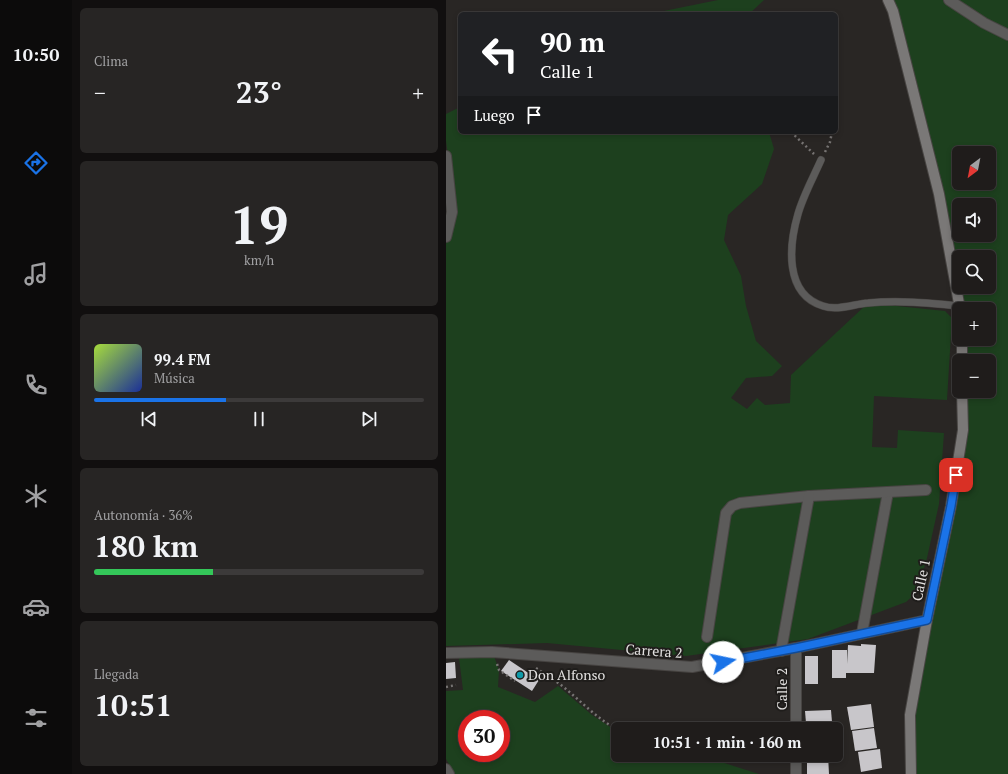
<!DOCTYPE html>
<html lang="es">
<head>
<meta charset="utf-8">
<style>
  :root { --surface:#1f1c1b; --page:#272524; --text:#f1f3f6; --muted:#a1a1a3; --line:#3c3a3a; --accent:#1a73e8 }
  body { margin:0; font-family:"PT Serif",serif; background:var(--page); color:var(--text); height:100vh; display:flex; flex-direction:column; font-size:15px; white-space:nowrap }
  * { box-sizing:border-box; margin:0 }
  p { font-size:13px; color:var(--muted) }
  .icon { flex:none; width:22px; height:22px; fill:none; stroke:currentColor; stroke-width:2; stroke-linecap:round; stroke-linejoin:round }
  .map { position:relative; flex:1; overflow:hidden }
  .sheet { display:flex; flex-direction:column; gap:8px; padding:8px; background:#110f0f; width:374px }
  .sheet>* { flex:none }
  .top-card { position:absolute; left:12px; top:12px; width:380px; height:122px; border-radius:6px; box-shadow:0 2px 6px #0003,0 0 0 1px var(--line); background:#202124; color:#fff; overflow:hidden }
  .needle { width:26px; rotate:212deg }
  .fabs { position:absolute; left:506px; top:146px; display:grid; gap:8px }
  .fabs a { display:grid; place-items:center; width:44px; height:44px; border-radius:6px; background:var(--surface); box-shadow:0 2px 6px #0003,0 0 0 1px var(--line); font-size:20px }
  .speed { position:absolute; left:12px; top:710px; display:flex; gap:8px; font-size:20px; font-weight:700; text-align:center }
  .speed>* { display:grid; place-content:center; width:52px; height:52px; border-radius:50%; background:var(--surface); box-shadow:0 2px 6px #0003,0 0 0 1px var(--line); line-height:1 }
  .speed .limit { border:6px solid #d22; background:#fff; color:#111 }
  .pin { position:absolute; display:grid; place-items:center; width:34px; height:34px; color:#fff; margin:-17px; border-radius:8px; box-shadow:0 2px 6px #0006 }
  .me { position:absolute; width:44px; margin:-22px; rotate:79deg; stroke-linejoin:round; filter:drop-shadow(0 0 3px #0008) }
  .turn { display:flex; align-items:center; gap:14px; height:84px; padding:0 16px; font-size:18px }
  .turn .icon { width:52px; height:52px; stroke-width:2.5 }
  .turn b { display:block; font-size:28px; line-height:34px }
  .then { display:flex; align-items:center; height:38px; padding:0 16px; background:#0003; gap:8px; font-size:15px }
  .big { font-size:30px; font-weight:700; line-height:1.1 }
  .sheet .card { flex:1; display:flex; flex-direction:column; justify-content:center; gap:6px; min-width:0; padding:0 14px; border-radius:6px; background:var(--page) }
  .sheet .dial { align-items:center; gap:0 }
  .dial b { font-size:52px; line-height:1 }
  .song { display:flex; align-items:center; gap:12px }
  .cover { width:48px; height:48px; border-radius:6px; background:linear-gradient(135deg,hsl(80 70% 55%),hsl(230 70% 35%)) }
  .played { height:4px; border-radius:2px; background:linear-gradient(90deg,var(--accent) 40%,var(--line) 40%) }
  .keys { display:flex; justify-content:space-around; direction:ltr }
  .heat { display:flex; justify-content:space-between; align-items:center; font-size:22px; direction:ltr }
  .charge { height:6px; border-radius:3px; background:linear-gradient(90deg,#34c759 36%,var(--line) 0) }
  .trip { position:absolute; left:165px; top:722px; width:232px; height:40px; border-radius:6px; background:var(--surface); box-shadow:0 2px 6px #0003,0 0 0 1px var(--line); font-weight:700; line-height:40px; text-align:center }
  main { display:flex; flex:1; min-height:0 }
  .menu { display:flex; flex-direction:column; width:72px; justify-content:space-around; align-items:center; background:#0c0b0b; color:var(--muted) }
  .menu .icon { width:28px; height:28px }
  .menu .selected { color:var(--accent) }
  .menu b { font-size:18px; color:var(--text) }
  .map>svg:first-child { display:block }
</style>
</head>
<body>
<main>
<nav class="menu">
<b>10:50</b>
<svg class="icon selected" aria-label="directions" viewBox="0 0 24 24"><path d="M12 3l9 9-9 9-9-9zM9 14v-3h6M13 9l2 2-2 2"/></svg>
<svg class="icon" aria-label="music" viewBox="0 0 24 24"><path d="M9 18V5l10-2v13"/><circle cx="6" cy="18" r="3"/><circle cx="16" cy="16" r="3"/></svg>
<svg class="icon" aria-label="phone" viewBox="0 0 24 24"><path d="M5 4h4l2 5-3 2q2 4 5 5l2-3 5 2v4C11 20 4 13 5 4z"/></svg>
<svg class="icon" aria-label="climate" viewBox="0 0 24 24"><path d="M12 3v18M4 7l16 10M4 17L20 7"/></svg>
<svg class="icon" aria-label="car" viewBox="0 0 24 24"><path d="M5 17H2v-5l4-1 3-4h7l3 4 3 1v5h-3M9 17h6M6 11h13"/><circle cx="7" cy="17" r="2"/><circle cx="17" cy="17" r="2"/></svg>
<svg class="icon" aria-label="filters" viewBox="0 0 24 24"><path d="M4 7h16M4 17h16"/><circle cx="9" cy="7" r="2"/><circle cx="15" cy="17" r="2"/></svg>
</nav>
<section class="sheet">
<div class="card"><p>Clima</p>
<div class="heat"><a>−</a><b class="big">23°</b><a>+</a></div>
</div>
<div class="card dial"><b>19</b><p>km/h</p></div>
<div class="card">
<div class="song"><i class="cover"></i><div><b>99.4 FM</b><p>Música</p></div></div>
<div class="played"></div>
<div class="keys"><svg class="icon" aria-label="previous" viewBox="0 0 24 24"><path d="M18 5L8 12l10 7zM5 5v14"/></svg><svg class="icon" aria-label="pause" viewBox="0 0 24 24"><path d="M8 5v14M16 5v14"/></svg><svg class="icon" aria-label="next" viewBox="0 0 24 24"><path d="M6 5l10 7-10 7zM19 5v14"/></svg></div>
</div>
<div class="card"><p>Autonomía · 36%</p><b class="big">180 km</b><div class="charge"></div></div>
<div class="card"><p>Llegada</p><b class="big">10:51</b></div>
</section>
<div class="map">
<svg width="562" height="774" viewBox="0 0 562 774">
  <rect width="100%" height="100%" fill="#292624"/>
  <g fill="#1d401e" fill-rule="evenodd">
    <polygon points="272,0 318,0 303,14 203,14"/>
    <path d="M 443,0 L 562,0 L 562,774 L 464,774 L 461,715 L 515,431 L 515,391 L 543,391 L 543,361 L 515,361 L 514,339 L 543,339 L 543,309 L 513,309 L 513,327 L 496,190 ZM 513,153 L 543,153 L 543,183 L 513,183 ZM 513,205 L 543,205 L 543,235 L 513,235 ZM 513,257 L 543,257 L 543,287 L 513,287 Z"/>
    <polygon points="14,107 14,132 323,132 328,149 316,184 282,215 278,240 295,276 300,306 310,341 336,366 326,376 300,378 285,398 301,409 311,398 319,405 344,403 345,375 422,303 499,311 506,318 501,400 428,396 426,447 451,448 452,430 498,433 493,504 481,558 471,592 460,602 362,639 240,656 101,643 0,646 0,236 5,177 0,141 0,114"/>
    <path d="M 48,656 L 53,670 L 52,687 L 89,702 L 112,686 L 146,715 L 172,732 L 172,755 L 253,755 L 313,774 L 9,774 L 0,759 L 0,691 L 17,690 L 13,658 ZM 21,719 L 55,719 L 55,753 L 21,753 Z"/>
  </g>
  <g fill="#c8c6ca">
    <polygon points="415,644 430,645 428,673 400,673 400,678 386,678 386,650 401,650 401,664 402,645 415,646"/>
    <rect x="359" y="656" width="13" height="28"/>
    <polygon points="63,660 93,680 86,691 55,671"/>
    <polygon points="9,662 10,678 0,679 0,663"/>
    <polygon points="425,704 428,727 405,730 401,707"/>
    <polygon points="385,710 386,722 360,723 359,711"/>
    <polygon points="428,728 431,748 409,751 406,731"/>
    <polygon points="434,749 436,768 415,772 412,752"/>
    <polygon points="362,755 382,755 383,774 361,774 361,758 362,758"/>
  </g>
  <g fill="none" stroke-linecap="round" stroke-linejoin="round">
    <g stroke="#474442" stroke-width="8">
      <path id="service" d="M 375,160 C 367,178 357,196 352,214 C 343,245 338,294 377,306 C 391,311 408,304 422,303 C 453,300 483,303 514,306"/>
    </g>
    <g stroke="#474442" stroke-width="12">
      <g id="minor">
        <polyline points="503,0 538,23 562,35"/>
        <polyline points="0,156 6,212 0,237"/>
        <polyline points="416,633 442,492"/>
        <polyline points="261,637 280,513 286,506 294,503 363,496 480,490"/>
        <polyline points="350,648 350,729"/>
        <polyline points="335,651 363,496"/>
        <polyline points="0,653 46,652 246,667 350,648 481,620"/>
        <polyline points="350,755 350,774"/>
        <polyline points="0,769 3,774"/>
      </g>
    </g>
    <g stroke="#474442" stroke-width="12">
      <g id="secondary">
        <polyline points="442,0 447,11 493,194 514,309"/>
        <polyline points="516,339 516,361"/>
        <polyline points="465,774 464,715 481,620 505,506 517,430 516,391"/>
      </g>
    </g>
    <g stroke="#777473" stroke-width="2.5" stroke-dasharray="2 3" stroke-linecap="butt">
      <polyline points="345,132 368,154"/>
      <polyline points="379,152 384,142 386,132"/>
      <polyline points="51,664 53,670 69,681"/>
      <path d="M 90,668 C 98,674 107,679 115,685 C 134,700 151,719 172,730"/>
      <polyline points="0,687 10,685"/>
    </g>
    <use href="#service" stroke="#5c5b5a" stroke-width="7"/>
    <use href="#minor" stroke="#5c5b5a" stroke-width="10"/>
    <use href="#secondary" stroke="#7a7877" stroke-width="10"/>
  </g>
  <g fill="none" stroke-linecap="round" stroke-linejoin="round">
    <g stroke="#114b97" stroke-width="10">
      <polyline id="route" points="277,662 350,648 481,620 505,506 510,475"/>
    </g>
    <use href="#route" stroke="#1a73e8" stroke-width="7"/>
  </g>
  <circle fill="#0f9aa8" stroke="#1f1d1b" stroke-width="1.5" cx="74" cy="675" r="4"/>
  <g text-anchor="middle" stroke-width="4" stroke-linejoin="round" paint-order="stroke">
    <g font-size="14" fill="#e2e0df" stroke="#1f1d1b">
      <text transform="translate(475 580) rotate(-78)" y="5">Calle 1</text>
      <text transform="translate(208 651) rotate(4)" y="5">Carrera 2</text>
      <text transform="translate(336 689) rotate(-90)" y="5">Calle 2</text>
    </g>
    <g font-size="14" fill="#e2e0df" stroke="#1f1d1b" text-anchor="start">
      <text x="82" y="680">Don Alfonso</text>
    </g>
  </g>
</svg>
<div class="fabs">
<a><svg class="needle" viewBox="-14 -14 28 28"><path d="M0-13l5 13h-10z" fill="#e53935"/><path d="M0 13l5-13h-10z" fill="#a1a1a3"/></svg></a>
<a><svg class="icon" aria-label="sound" viewBox="0 0 24 24"><path d="M4 9h4l5-4v14l-5-4H4zM17 9q2 3 0 6"/></svg></a>
<a><svg class="icon" aria-label="search" viewBox="0 0 24 24"><circle cx="10" cy="10" r="6"/><path d="M15 15l6 6"/></svg></a>
<a>+</a>
<a>−</a>
</div>
<div class="speed"><div class="limit">30</div></div>
<div class="pin" style="left:510px;top:475px;background:#d93025"><svg class="icon" aria-label="arrive" viewBox="0 0 24 24"><path d="M6 21V4h12l-3 4 3 4H6"/></svg></div>
<svg class="me" style="left:277px;top:662px" viewBox="-20 -20 40 40"><circle r="19" fill="#fff"/><path d="M0-13L10 11 0 6-10 11z" fill="#1a73e8"/></svg>
<div class="trip">10:51 · 1 min · 160 m</div>
<div class="top-card">
<div class="turn"><svg class="icon" aria-label="left" viewBox="0 0 24 24"><path d="M17 20v-9H6M10 6l-5 5 5 5"/></svg><div><b>90 m</b>Calle 1</div></div>
<div class="then">Luego<svg class="icon" aria-label="arrive" viewBox="0 0 24 24"><path d="M6 21V4h12l-3 4 3 4H6"/></svg></div>
</div>
</div>
</main>
</body>
</html>
